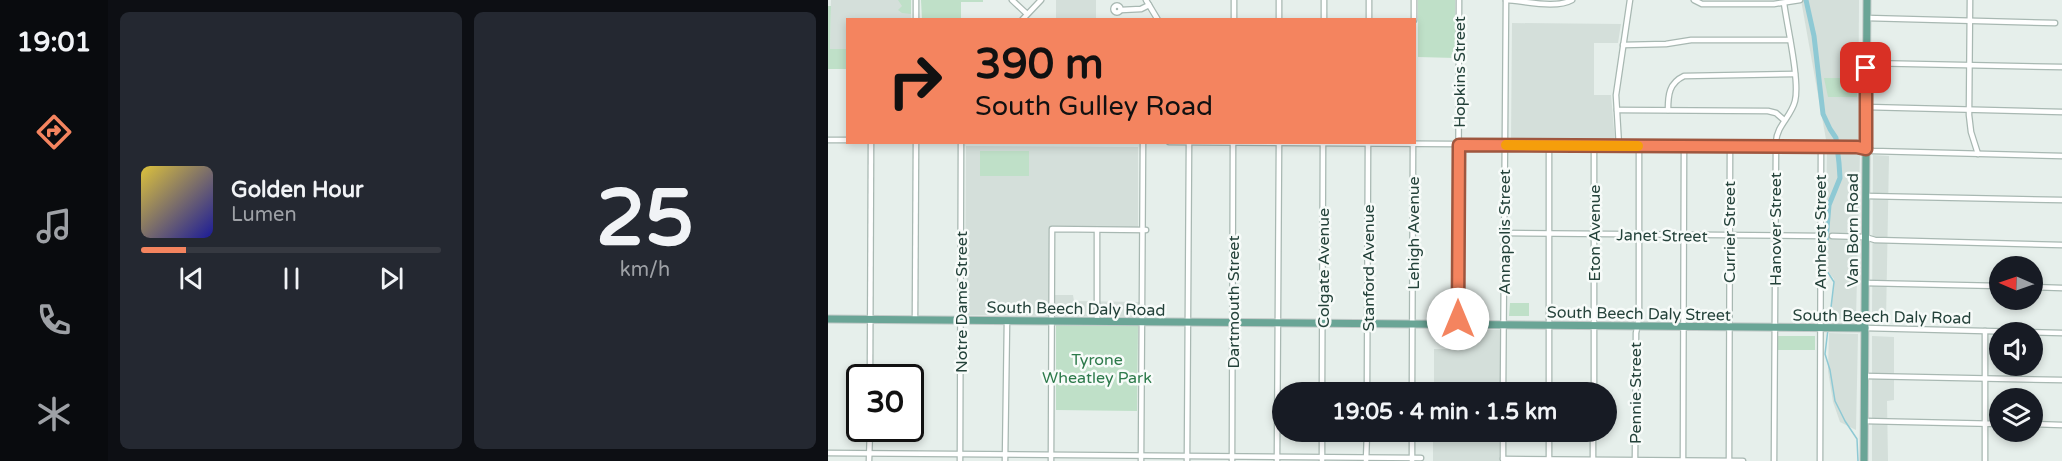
<!DOCTYPE html>
<html lang="en">
<head>
<meta charset="utf-8">
<style>
  :root { --surface:#171b24; --page:#242831; --text:#f1f3f6; --muted:#9ea1a6; --line:#363941; --accent:#f4845f }
  body { margin:0; font-family:"Varela Round",sans-serif; background:var(--page); color:var(--text); height:100vh; display:flex; flex-direction:column; font-size:22px; white-space:nowrap }
  * { box-sizing:border-box; margin:0 }
  p { font-size:20px; color:var(--muted) }
  .icon { flex:none; width:33px; height:33px; fill:none; stroke:currentColor; stroke-width:2; stroke-linecap:round; stroke-linejoin:round }
  .map { position:relative; flex:1; overflow:hidden }
  .side { display:flex; flex-direction:column; gap:12px; padding:12px; background:#0d0f14; width:720px }
  .side>* { flex:none }
  .top-card { position:absolute; left:18px; top:18px; width:570px; height:126px; border-radius:0px; box-shadow:0 3px 9px #0003; background:#f4845f; color:#111; overflow:hidden }
  .needle { width:39px; rotate:272deg }
  .fabs { position:absolute; left:1161px; top:256px; display:grid; gap:12px }
  .fabs a { display:grid; place-items:center; width:54px; height:54px; border-radius:50%; background:var(--surface); box-shadow:0 3px 9px #0003; font-size:30px }
  .speed { position:absolute; left:18px; top:364px; display:flex; gap:12px; font-size:30px; font-weight:700; text-align:center }
  .speed>* { display:grid; place-content:center; width:78px; height:78px; border-radius:50%; background:var(--surface); box-shadow:0 3px 9px #0003; line-height:1 }
  .speed .limit { border:3px solid #111; border-radius:9px; background:#fff; color:#111 }
  .pin { position:absolute; display:grid; place-items:center; width:51px; height:51px; color:#fff; margin:-26px; border-radius:12px; box-shadow:0 3px 9px #0006 }
  .me { position:absolute; width:66px; margin:-33px; rotate:0deg; stroke-linejoin:round; filter:drop-shadow(0 0 4px #0008) }
  .turn { display:flex; align-items:center; gap:21px; height:126px; padding:0 30px; font-size:27px }
  .turn .icon { width:78px; height:78px; stroke-width:2.5 }
  .turn b { display:block; font-size:42px; line-height:51px }
  .side .card { flex:1; display:flex; flex-direction:column; justify-content:center; gap:9px; min-width:0; padding:0 21px; border-radius:9px; background:var(--page) }
  .side .dial { align-items:center; gap:0 }
  .dial b { font-size:78px; line-height:1 }
  .song { display:flex; align-items:center; gap:18px }
  .cover { width:72px; height:72px; border-radius:9px; background:linear-gradient(135deg,hsl(50 70% 55%),hsl(240 70% 35%)) }
  .played { height:6px; border-radius:3px; background:linear-gradient(90deg,var(--accent) 15%,var(--line) 15%) }
  .keys { display:flex; justify-content:space-around; direction:ltr }
  .side .tiles { flex:1; display:grid; gap:12px; grid-template-columns:repeat(2,1fr) }
  .trip { position:absolute; left:444px; top:382px; width:345px; height:60px; border-radius:30px; background:var(--surface); box-shadow:0 3px 9px #0003; font-weight:700; line-height:60px; text-align:center }
  main { display:flex; flex:1; min-height:0 }
  .menu { display:flex; flex-direction:column; width:108px; justify-content:space-around; align-items:center; background:#090b0e; color:var(--muted) }
  .menu .icon { width:42px; height:42px }
  .menu .selected { color:var(--accent) }
  .menu b { font-size:27px; color:var(--text) }
  .map>svg:first-child { display:block }
</style>
</head>
<body>
<main>
<nav class="menu">
<b>19:01</b>
<svg class="icon selected" aria-label="directions" viewBox="0 0 24 24"><path d="M12 3l9 9-9 9-9-9zM9 14v-3h6M13 9l2 2-2 2"/></svg>
<svg class="icon" aria-label="music" viewBox="0 0 24 24"><path d="M9 18V5l10-2v13"/><circle cx="6" cy="18" r="3"/><circle cx="16" cy="16" r="3"/></svg>
<svg class="icon" aria-label="phone" viewBox="0 0 24 24"><path d="M5 4h4l2 5-3 2q2 4 5 5l2-3 5 2v4C11 20 4 13 5 4z"/></svg>
<svg class="icon" aria-label="climate" viewBox="0 0 24 24"><path d="M12 3v18M4 7l16 10M4 17L20 7"/></svg>
</nav>
<section class="side">
<div class="tiles">
<div class="card">
<div class="song"><i class="cover"></i><div><b>Golden Hour</b><p>Lumen</p></div></div>
<div class="played"></div>
<div class="keys"><svg class="icon" aria-label="previous" viewBox="0 0 24 24"><path d="M18 5L8 12l10 7zM5 5v14"/></svg><svg class="icon" aria-label="pause" viewBox="0 0 24 24"><path d="M8 5v14M16 5v14"/></svg><svg class="icon" aria-label="next" viewBox="0 0 24 24"><path d="M6 5l10 7-10 7zM19 5v14"/></svg></div>
</div>
<div class="card dial"><b>25</b><p>km/h</p></div>
</div>
</section>
<div class="map">
<svg width="1234" height="461" viewBox="0 0 1234 461">
  <rect width="100%" height="100%" fill="#e6efeb"/>
  <g fill="#d4dfda">
    <polygon points="3,0 83,0 83,19 20,20 19,49 2,49"/>
    <rect x="228" y="0" width="40" height="19"/>
    <polygon points="973,0 1031,0 1030,144 999,145"/>
    <polygon points="684,23 793,24 790,43 766,43 766,95 783,95 787,141 683,141"/>
    <polygon points="138,146 310,147 310,227 222,227 221,316 137,315"/>
    <polygon points="1032,151 1028,320 1012,319 1002,322 1006,279 997,268 999,152"/>
    <polygon points="1045,155 1061,156 1058,321 1044,321"/>
    <polygon points="225,295 245,295 246,301 312,302 310,317 227,316"/>
    <polygon points="629,330 672,330 672,393 606,393 606,349 628,349"/>
    <polygon points="1001,333 1030,334 1028,430 1012,422 1005,402 1000,371"/>
    <polygon points="1044,336 1066,337 1066,400 1059,401 1060,461 1044,461"/>
    <rect x="605" y="432" width="66" height="29"/>
  </g>
  <g fill="#bfe0c8">
    <polygon points="70,0 83,0 83,14 74,13 70,10 74,6"/>
    <polygon points="93,0 155,0 155,2 133,2 133,19 94,20"/>
    <polygon points="590,0 627,0 627,58 590,57"/>
    <polygon points="0,6 3,6 2,49 19,49 19,69 0,69"/>
    <polygon points="996,78 1029,78 1029,97 1000,97"/>
    <rect x="152" y="151" width="49" height="25"/>
    <polygon points="682,303 701,303 701,316 681,316"/>
    <polygon points="228,325 310,326 309,411 228,410"/>
    <rect x="950" y="336" width="37" height="14"/>
  </g>
  <g fill="none" stroke-linecap="round" stroke-linejoin="round">
    <g stroke="#8ec9d4" stroke-width="1.5">
      <polyline points="998,240 997,268 1006,282 1001,324"/>
      <polyline points="1000,329 997,354 1002,370 1007,401 1017,421 1029,439 1030,461"/>
    </g>
    <polyline stroke="#8ec9d4" stroke-width="5" points="978,0 986,36 995,114 1002,129 1008,138 1011,163 1012,178 1001,205 998,240"/>
    <g stroke="#a8b8b2" stroke-width="7">
      <g id="minor">
        <polyline points="88,0 88,20"/>
        <polyline points="184,0 199,14"/>
        <polyline points="318,0 330,20"/>
        <path d="M 678,0 C 697,1 728,9 744,0"/>
        <polyline points="866,0 874,4 946,4 972,0"/>
        <polyline points="1142,0 1141,115 1143,132 1150,154"/>
        <circle cx="289" cy="9" r="3.5"/>
        <polyline points="293,10 313,9 321,5"/>
        <polyline points="1039,18 1227,23"/>
        <polyline points="194,20 213,0"/>
        <polyline points="406,20 406,0"/>
        <polyline points="451,20 451,0"/>
        <polyline points="496,20 496,0"/>
        <polyline points="541,20 541,0"/>
        <polyline points="586,20 586,0"/>
        <polyline points="795,45 838,44 863,40 962,40"/>
        <polyline points="1038,63 1234,67"/>
        <polyline points="1038,107 1234,112"/>
        <polyline points="789,110 940,111 948,113 956,120"/>
        <path d="M 840,110 C 840,95 841,83 856,76 L 967,74"/>
        <polyline points="0,140 20,140"/>
        <polyline points="341,142 1030,147 1045,151 1234,156"/>
        <polyline points="791,146 788,95 802,0"/>
        <polyline points="1038,196 1234,200"/>
        <polyline points="676,233 992,236"/>
        <polyline points="1004,236 1037,237 1047,240 1234,245"/>
        <polyline points="1037,283 1172,286"/>
        <polyline points="1204,287 1234,288"/>
        <polyline points="87,319 88,142"/>
        <polyline points="269,321 269,230"/>
        <polyline points="630,324 631,0"/>
        <polyline points="1037,328 1234,333"/>
        <polyline points="1157,331 1157,461"/>
        <polyline points="1037,376 1234,380"/>
        <polyline points="42,378 43,142"/>
        <polyline points="494,393 495,142"/>
        <polyline points="539,393 540,142"/>
        <polyline points="584,393 585,144"/>
        <polyline points="675,393 678,0"/>
        <polyline points="721,393 721,145"/>
        <polyline points="766,393 766,146"/>
        <polyline points="1037,421 1172,424"/>
        <polyline points="1204,424 1234,425"/>
        <polyline points="0,453 593,458"/>
        <polyline points="675,459 915,461"/>
        <polyline points="675,459 675,432"/>
        <polyline points="721,459 721,432"/>
        <polyline points="765,459 765,432"/>
        <polyline points="41,461 42,429"/>
        <polyline points="132,461 133,142"/>
        <polyline points="177,461 179,320"/>
        <polyline points="223,461 224,229 318,230"/>
        <polyline points="313,461 315,142"/>
        <polyline points="359,461 361,143"/>
        <polyline points="404,461 405,143"/>
        <polyline points="449,461 451,143"/>
        <polyline points="494,461 494,432"/>
        <polyline points="538,461 539,432"/>
        <polyline points="584,461 584,432"/>
        <polyline points="807,461 808,333 811,318 811,146"/>
        <polyline points="855,461 856,146"/>
        <polyline points="901,461 902,146"/>
        <path d="M 946,461 L 948,142 C 949,125 963,117 967,101 C 972,81 959,26 956,3"/>
        <polyline points="992,461 993,147"/>
      </g>
    </g>
    <g stroke="#c2cac8" stroke-width="9">
      <g id="major">
        <polyline points="0,319 1037,328"/>
        <polyline points="1036,461 1039,0"/>
      </g>
    </g>
    <use href="#minor" stroke="#fff" stroke-width="4.5"/>
    <use href="#major" stroke="#6aa596" stroke-width="7"/>
  </g>
  <g fill="none" stroke-linecap="round" stroke-linejoin="round">
    <g stroke="#9f563e" stroke-width="15">
      <polyline id="route" points="630,319 631,145 1029,147 1038,149 1038,68"/>
    </g>
    <use href="#route" stroke="#f4845f" stroke-width="10"/>
    <polyline stroke="#f59e0b" stroke-width="10" points="678,145 810,146"/>
  </g>
  <g text-anchor="middle" stroke-width="5" stroke-linejoin="round" paint-order="stroke">
    <g font-size="16" fill="#24423a" stroke="#f7fbf9">
      <text transform="translate(631 72) rotate(-90)" y="6">Hopkins Street</text>
      <text transform="translate(947 229) rotate(-90)" y="6">Hanover Street</text>
      <text transform="translate(1024 230) rotate(-90)" y="6">Van Born Road</text>
      <text transform="translate(676 232) rotate(-90)" y="6">Annapolis Street</text>
      <text transform="translate(901 232) rotate(-90)" y="6">Currier Street</text>
      <text transform="translate(992 232) rotate(-90)" y="6">Amherst Street</text>
      <text transform="translate(585 233) rotate(-90)" y="6">Lehigh Avenue</text>
      <text transform="translate(766 233) rotate(-90)" y="6">Eton Avenue</text>
      <text transform="translate(834 235) rotate(1)" y="6">Janet Street</text>
      <text transform="translate(495 268) rotate(-90)" y="6">Colgate Avenue</text>
      <text transform="translate(540 268) rotate(-90)" y="6">Stanford Avenue</text>
      <text transform="translate(133 302) rotate(-90)" y="6">Notre Dame Street</text>
      <text transform="translate(405 302) rotate(-90)" y="6">Dartmouth Street</text>
      <text transform="translate(248 308) rotate(1)" y="6">South Beech Daly Road</text>
      <text transform="translate(811 313) rotate(1)" y="6">South Beech Daly Street</text>
      <text transform="translate(1054 316) rotate(1)" y="6">South Beech Daly Road</text>
      <text transform="translate(807 393) rotate(-90)" y="6">Pennie Street</text>
    </g>
    <g font-size="16" fill="#2d7a4b" stroke="#f7fbf9">
      <text x="269" y="365">Tyrone<tspan x="269" dy="18">Wheatley Park</tspan></text>
    </g>
  </g>
</svg>
<div class="fabs">
<a><svg class="needle" viewBox="-14 -14 28 28"><path d="M0-13l5 13h-10z" fill="#e53935"/><path d="M0 13l5-13h-10z" fill="#9ea1a6"/></svg></a>
<a><svg class="icon" aria-label="sound" viewBox="0 0 24 24"><path d="M4 9h4l5-4v14l-5-4H4zM17 9q2 3 0 6"/></svg></a>
<a><svg class="icon" aria-label="layers" viewBox="0 0 24 24"><path d="M12 4l9 5-9 5-9-5zM3 14l9 5 9-5"/></svg></a>
</div>
<div class="speed"><div class="limit">30</div></div>
<div class="pin" style="left:1038px;top:68px;background:#d93025"><svg class="icon" aria-label="arrive" viewBox="0 0 24 24"><path d="M6 21V4h12l-3 4 3 4H6"/></svg></div>
<svg class="me" style="left:630px;top:319px" viewBox="-20 -20 40 40"><circle r="19" fill="#fff"/><path d="M0-13L10 11 0 6-10 11z" fill="#f4845f"/></svg>
<div class="trip">19:05 · 4 min · 1.5 km</div>
<div class="top-card">
<div class="turn"><svg class="icon" aria-label="right" viewBox="0 0 24 24"><path d="M7 20v-9h11M14 6l5 5-5 5"/></svg><div><b>390 m</b>South Gulley Road</div></div>
</div>
</div>
</main>
</body>
</html>
